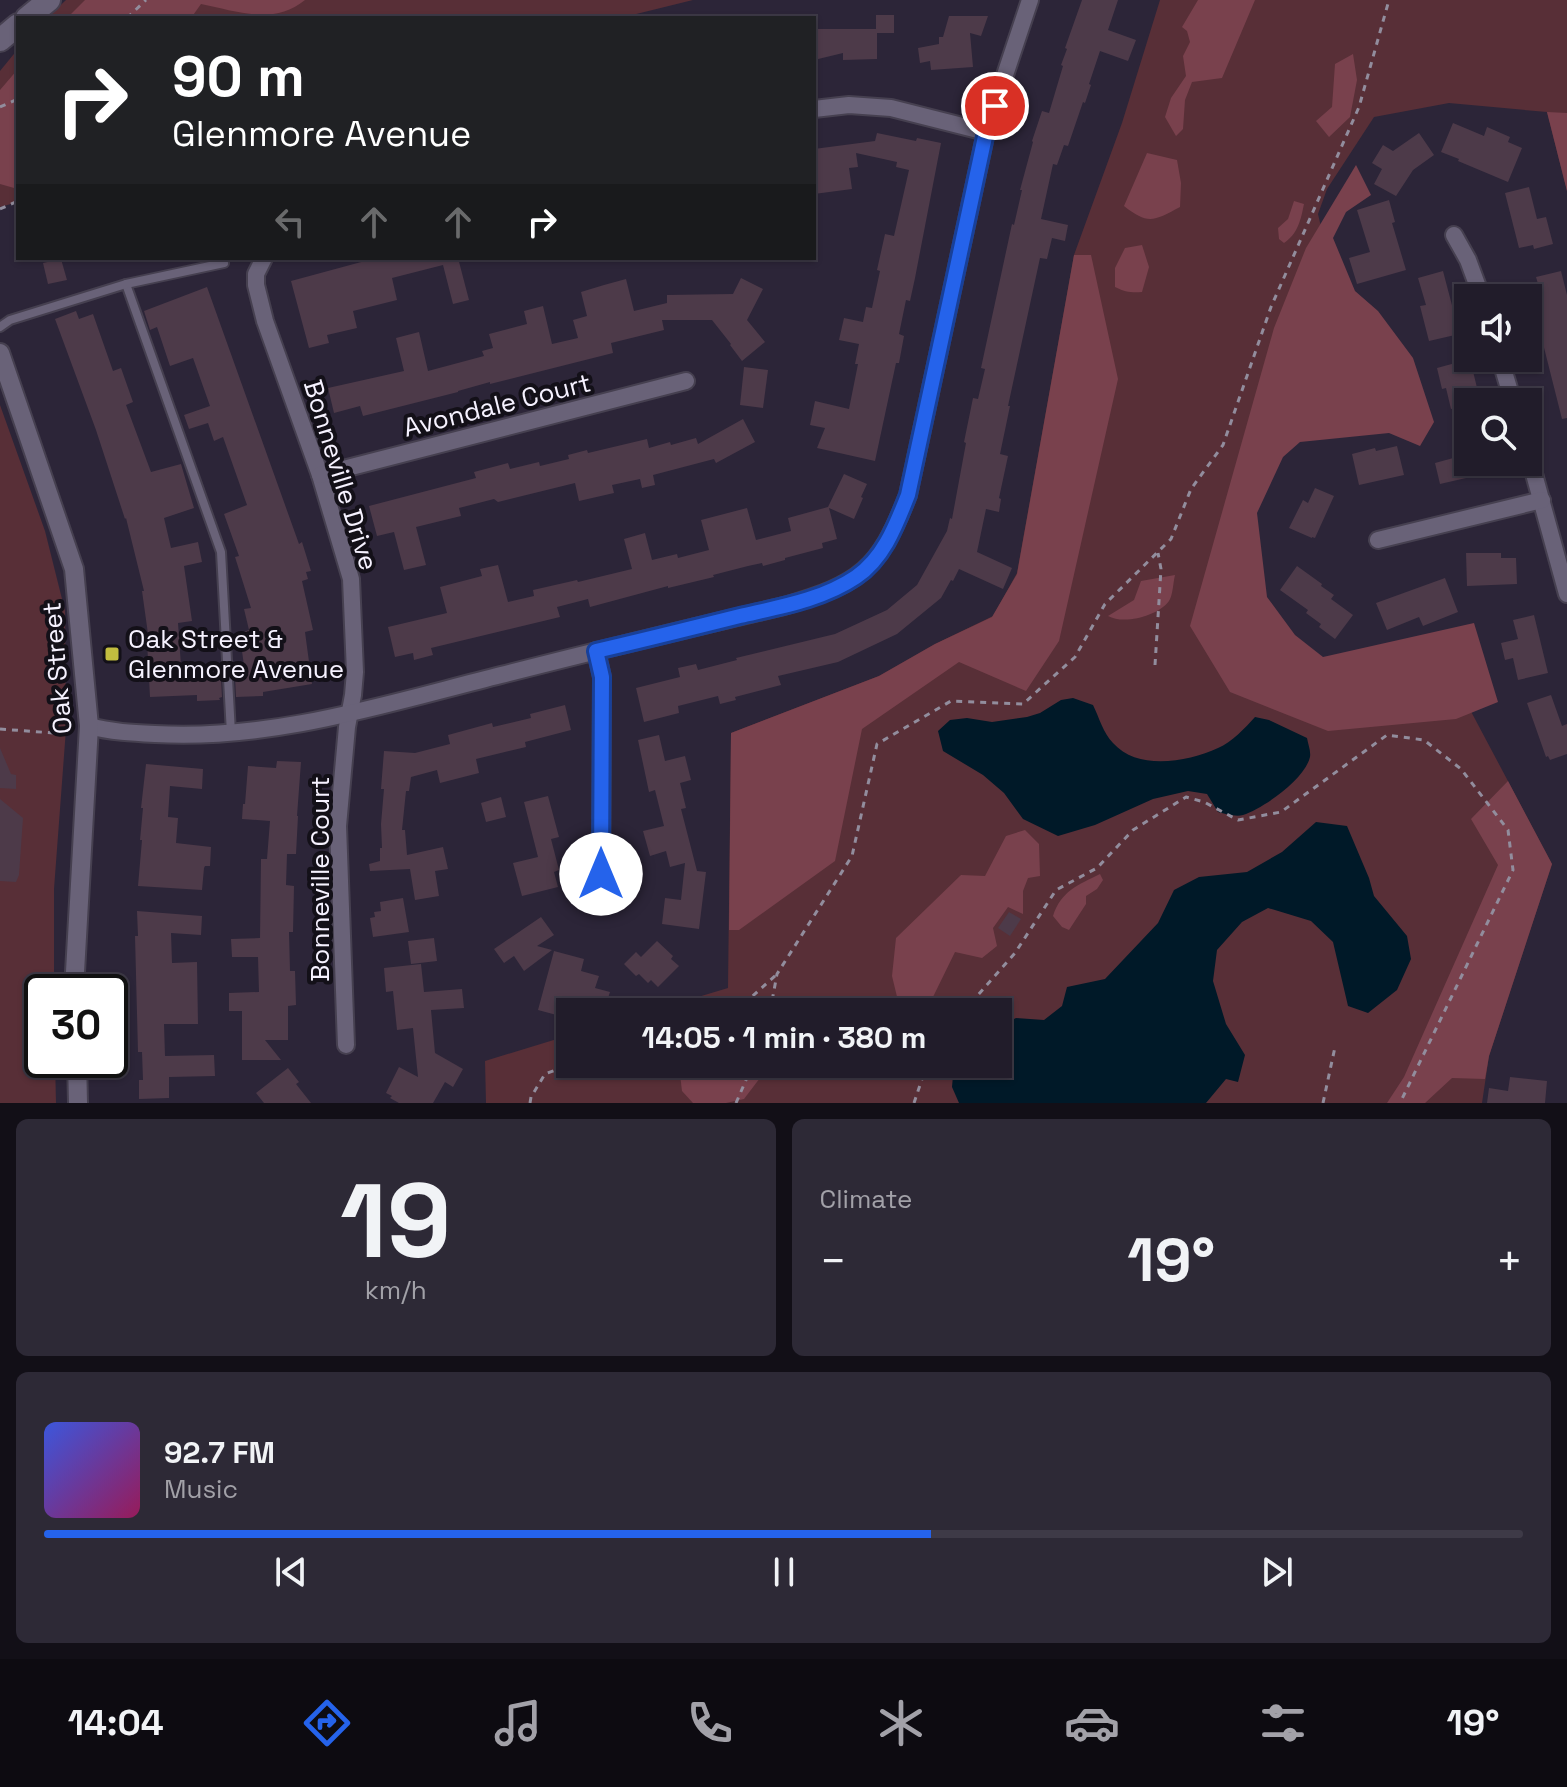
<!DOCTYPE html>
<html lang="en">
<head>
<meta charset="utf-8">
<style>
  :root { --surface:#211c2a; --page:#2d2936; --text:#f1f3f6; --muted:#a2a1a8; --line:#3e3a47; --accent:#2563eb }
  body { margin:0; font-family:"Space Grotesk",sans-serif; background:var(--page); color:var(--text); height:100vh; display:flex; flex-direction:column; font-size:30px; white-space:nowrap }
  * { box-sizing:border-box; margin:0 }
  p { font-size:26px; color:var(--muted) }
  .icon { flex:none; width:44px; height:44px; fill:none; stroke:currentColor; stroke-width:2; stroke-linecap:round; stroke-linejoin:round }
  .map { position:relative; height:1103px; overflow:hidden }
  .panel { display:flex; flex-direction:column; gap:16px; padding:16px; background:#120f17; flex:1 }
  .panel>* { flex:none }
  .hud { position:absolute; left:16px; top:16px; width:800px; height:244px; border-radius:0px; box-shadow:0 2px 6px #0004,0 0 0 2px var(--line); background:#202124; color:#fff; overflow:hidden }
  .tools { position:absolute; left:1454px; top:284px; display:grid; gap:16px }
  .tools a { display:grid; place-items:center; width:88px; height:88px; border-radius:0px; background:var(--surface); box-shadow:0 2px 6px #0004,0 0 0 2px var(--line); font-size:40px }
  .speed { position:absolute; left:24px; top:974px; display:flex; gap:16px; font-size:40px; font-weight:700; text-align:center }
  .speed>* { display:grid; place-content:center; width:104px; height:104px; border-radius:50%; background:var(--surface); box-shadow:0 2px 6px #0004,0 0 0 2px var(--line); line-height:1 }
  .speed .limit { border:4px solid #111; border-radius:12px; background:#fff; color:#111 }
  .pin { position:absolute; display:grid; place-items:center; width:68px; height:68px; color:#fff; margin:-34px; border:4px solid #fff; border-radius:50%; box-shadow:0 2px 8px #0007 }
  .me { position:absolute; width:88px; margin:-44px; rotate:0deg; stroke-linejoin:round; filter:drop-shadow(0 0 6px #0008) }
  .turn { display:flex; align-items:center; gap:28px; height:168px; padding:0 24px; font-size:36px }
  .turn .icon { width:104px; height:104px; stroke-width:2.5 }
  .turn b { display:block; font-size:56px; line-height:68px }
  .lanes { display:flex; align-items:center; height:76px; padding:0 24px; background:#0003; justify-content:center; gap:40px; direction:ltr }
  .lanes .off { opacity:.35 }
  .big { font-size:60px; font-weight:800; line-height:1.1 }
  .panel .card { flex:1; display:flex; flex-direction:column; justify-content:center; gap:12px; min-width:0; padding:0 28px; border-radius:12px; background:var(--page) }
  .panel .dial { align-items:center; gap:0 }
  .dial b { font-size:104px; line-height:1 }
  .song { display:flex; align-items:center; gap:24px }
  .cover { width:96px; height:96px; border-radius:12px; background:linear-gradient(135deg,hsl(230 70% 55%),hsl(330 70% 35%)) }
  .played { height:8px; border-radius:4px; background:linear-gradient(90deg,var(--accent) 60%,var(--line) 60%) }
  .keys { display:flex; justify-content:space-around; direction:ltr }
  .heat { display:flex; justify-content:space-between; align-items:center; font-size:44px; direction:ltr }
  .panel .tiles { flex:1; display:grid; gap:16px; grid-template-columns:1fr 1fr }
  .card:last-child { grid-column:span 2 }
  .trip { position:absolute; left:556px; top:998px; width:456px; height:80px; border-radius:0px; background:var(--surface); box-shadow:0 2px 6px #0004,0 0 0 2px var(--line); font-weight:800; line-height:80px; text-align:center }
  .dock { display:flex; height:128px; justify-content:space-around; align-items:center; background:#0d0b11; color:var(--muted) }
  .dock .icon { width:56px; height:56px }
  .dock .current { color:var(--accent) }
  .dock b { font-size:36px; color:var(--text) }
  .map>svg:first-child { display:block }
</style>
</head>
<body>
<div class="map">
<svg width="1567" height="1103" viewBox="0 0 1567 1103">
  <rect width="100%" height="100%" fill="#2c2538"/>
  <g fill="#582f37">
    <polygon points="66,0 693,0 620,18 47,18"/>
    <polygon points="1160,0 1567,0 1567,191 1547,112 1449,103 1374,117 1327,189 1318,214 1361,397 1251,429 1242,613 1318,666 1432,638 1552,864 1489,1056 1482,1103 486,1103 485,1061 570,1035 570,1064 998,1064 998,1012 648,1012 728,988 731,733 879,676 935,644 993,616 1017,573 1074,255 1122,123"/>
    <polygon points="18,49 18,202 0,207 0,71"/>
    <polygon points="0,405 45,531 65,611 66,729 54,889 54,992 42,992 42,1060 55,1060 56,1103 0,1103"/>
  </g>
  <g fill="#79414d">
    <path d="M 85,0 L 305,0 C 273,26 237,11 201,4 L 191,18 L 67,18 Z"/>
    <polygon points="1198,0 1255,0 1222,78 1192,82 1185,100 1183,129 1176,136 1165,117 1171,98 1186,76 1183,56 1190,42 1187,31 1182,27"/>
    <polygon points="1353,54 1357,80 1350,117 1329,137 1316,121 1332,107 1335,64"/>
    <polygon points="18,69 18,185 14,188 0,184 0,90"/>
    <polygon points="1547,112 1567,113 1567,191"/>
    <path d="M 1147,153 L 1177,160 L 1181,183 L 1180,207 C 1154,221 1148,225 1124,206 Z"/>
    <polygon points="1356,165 1371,195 1346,212 1333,238 1355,291 1378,311 1413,358 1434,422 1420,446 1389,433 1300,442 1283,457 1257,513 1267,597 1295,635 1323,657 1474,623 1498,702 1456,719 1328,731 1230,692 1190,626 1274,328 1306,248"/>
    <path d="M 1294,201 L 1304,204 C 1301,219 1298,234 1284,243 L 1279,239 L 1278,228 L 1288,219 Z"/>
    <path d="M 1142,245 L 1149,267 L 1142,292 C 1132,293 1125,292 1115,287 L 1115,268 L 1125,248 Z"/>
    <polygon points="1074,255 1091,255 1118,379 1059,641 1026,691 959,662 862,729 835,861 739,930 729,930 731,733 879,676 935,644 992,617 1017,574"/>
    <path d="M 1175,575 C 1173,583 1173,595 1169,601 C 1158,616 1124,625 1108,616 L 1134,600 L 1141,581 Z"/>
    <polygon points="1508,781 1552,864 1489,1056 1485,1079 1452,1078 1425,1103 1387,1103 1404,1077 1498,865 1471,819"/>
    <polygon points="1025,830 1039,844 1040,876 1028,878 1023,891 1023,914 1008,907 993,928 997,946 982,958 955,952 932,999 899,1005 892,976 896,938 961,875 985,876 1006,836"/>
    <path d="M 1100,874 L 1103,880 L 1097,889 L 1086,896 L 1086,904 L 1069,930 L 1062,927 L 1053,916 C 1061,891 1078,885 1100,874 Z"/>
    <polygon points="681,1064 762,1064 763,1074 744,1099 726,1103 693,1103 682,1091 679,1066"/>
  </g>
  <g fill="#001928">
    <path d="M 1073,698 L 1093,705 C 1099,717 1103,733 1113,743 C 1138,771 1187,762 1218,748 C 1232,742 1245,728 1255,717 L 1269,720 L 1307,738 C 1308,744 1311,751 1310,757 C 1305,779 1264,808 1243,815 C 1236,817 1226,814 1218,812 L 1207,794 L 1188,791 L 1153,799 L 1095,825 L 1058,836 L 1023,819 L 1004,793 L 983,775 L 943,751 L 938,731 L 950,720 L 967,718 L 992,722 L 1027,717 L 1040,713 L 1061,700 Z"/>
    <polygon points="1316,822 1347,826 1369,878 1374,896 1407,936 1411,959 1397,990 1368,1013 1348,1006 1333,942 1311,921 1268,908 1242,922 1217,950 1213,981 1226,1024 1245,1055 1238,1082 1226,1079 1206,1103 959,1103 952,1087 954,1064 998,1064 998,1027 1016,1018 1044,1020 1062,1006 1067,987 1105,979 1158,923 1174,890 1199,877 1247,872 1282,852"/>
  </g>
  <g fill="#4d3a49">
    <polygon points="1082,0 1118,0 1108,30 1136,40 1128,61 1100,51 1089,84 1091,85 1085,103 1083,102 1068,146 1064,145 1057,165 1053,164 1041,219 1068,225 1065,241 1052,238 1047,259 1040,258 1008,406 1010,406 1000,454 1008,456 999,498 1001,499 999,512 986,509 977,552 1012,568 1003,589 959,569 953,581 951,580 941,598 897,634 838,662 778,676 781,685 735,697 736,700 720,704 718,696 678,706 679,713 644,722 636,688 680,677 678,668 696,664 698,670 737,660 736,658 835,634 887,610 917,585 947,531 950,518 952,519 966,443 964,442 973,398 978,399 985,369 981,368 1012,224 1014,225 1022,190 1020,190 1033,142 1032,141 1042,111 1049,113 1063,66 1061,65 1067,49 1065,48"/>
    <polygon points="876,15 894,15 894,33 877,33 877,59 843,60 843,53 814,60 814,29 876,29"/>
    <polygon points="949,16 988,16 981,36 970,33 973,67 931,70 930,61 920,63 918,48 939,44 939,37 943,37"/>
    <polygon points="1453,123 1484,136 1487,127 1510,137 1508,142 1522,148 1508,182 1458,161 1459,159 1441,152"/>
    <polygon points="877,133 916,141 917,138 941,143 915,278 910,301 906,300 899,334 904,336 899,363 896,363 875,461 817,448 825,428 810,425 815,401 849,409 858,364 855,364 859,344 839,340 844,318 863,322 866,307 872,308 880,271 877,270 885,234 894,236 909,170 896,167 897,162 856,153 858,167 849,168 852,189 814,194 814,149 875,141"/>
    <polygon points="1419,133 1434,155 1413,170 1396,196 1374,184 1382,169 1372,163 1383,145 1393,151"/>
    <polygon points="1529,187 1537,219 1546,217 1553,244 1534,249 1533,245 1519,248 1505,193"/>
    <polygon points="1389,200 1395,222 1392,223 1406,270 1357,284 1349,258 1370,252 1357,210"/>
    <polygon points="376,258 458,258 469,300 453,304 443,265 392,278 397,300 353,311 357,328 327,335 329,343 309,348 291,281"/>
    <polygon points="61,259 67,280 48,284 43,263"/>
    <polygon points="1443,271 1459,332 1455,333 1455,335 1429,341 1420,306 1426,305 1418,278"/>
    <polygon points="1561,271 1567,295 1567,418 1562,419 1531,296 1541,294 1536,277"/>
    <polygon points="741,278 763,289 747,320 765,342 742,361 730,345 731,344 712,320 662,320 664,330 611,343 613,353 490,384 490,382 458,391 458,392 363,416 360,406 334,413 328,388 404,371 396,338 419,332 428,371 484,356 482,351 493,348 489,334 527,324 524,311 543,306 552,344 578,338 573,320 587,316 581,292 604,285 626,279 634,311 667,303 667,295 733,294"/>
    <polygon points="207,287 299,544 302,542 311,571 306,572 308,579 302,581 313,630 305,632 312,684 263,692 263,696 236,697 235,677 240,677 240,674 245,673 242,651 246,651 243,632 249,630 244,609 251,608 235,557 239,556 224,514 247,505 223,437 214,441 208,423 189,429 184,415 210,406 193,358 170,366 157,327 150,330 144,311"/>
    <polygon points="76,311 79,319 93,314 113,371 121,368 133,402 126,405 151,472 181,464 194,508 164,518 171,548 198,542 202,562 184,566 192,621 178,623 182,680 221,678 222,697 219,698 220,700 197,701 197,695 150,697 147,641 149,641 142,591 144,591 126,518 125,519 96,430 55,319"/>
    <polygon points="1470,359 1480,400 1477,402 1468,402 1468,405 1451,409 1446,388 1442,389 1437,368"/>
    <polygon points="744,367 768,370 763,408 740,405"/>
    <polygon points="743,419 755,442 716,463 714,459 653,475 655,485 642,488 640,479 612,485 614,493 579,501 575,483 498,502 494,499 459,508 461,516 416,527 426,565 404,570 394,532 377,536 369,506 476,478 474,472 508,463 510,469 539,462 540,466 569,459 568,455 587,450 588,453 647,439 649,448 670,442 671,445 696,438 698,444"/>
    <polygon points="1397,446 1404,475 1359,485 1352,454 1375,448 1376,451"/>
    <polygon points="1468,454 1468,462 1513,462 1514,467 1440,484 1435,463"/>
    <polygon points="844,474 867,484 861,497 863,498 854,519 829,508 837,539 822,543 823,548 785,558 785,560 763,566 762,563 748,566 713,575 714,577 668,588 668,586 590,607 588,599 557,607 560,617 431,648 433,655 414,660 413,653 395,657 388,627 447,613 440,587 482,576 480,569 498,565 508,602 534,596 533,590 577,580 578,582 632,569 624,539 645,533 652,560 677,554 678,558 709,550 701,520 747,508 756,540 791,531 788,518 828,507"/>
    <polygon points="1315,488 1334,496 1315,538 1312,537 1312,538 1289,528 1303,500 1308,503"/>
    <polygon points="1466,553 1501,553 1501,558 1516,558 1517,584 1467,586"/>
    <polygon points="1297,566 1322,584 1321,586 1334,595 1331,599 1353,615 1335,639 1319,627 1321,624 1306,613 1308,610 1280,590"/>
    <polygon points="1445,578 1458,612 1423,626 1419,617 1387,630 1376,603"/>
    <polygon points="1534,615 1548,673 1518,680 1513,658 1505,660 1501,643 1518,639 1513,620"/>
    <polygon points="1551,695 1562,726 1567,724 1567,754 1550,760 1548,756 1546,757 1527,703"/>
    <polygon points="565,705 571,730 525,742 526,747 476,759 479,773 440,783 437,770 411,777 409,791 406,791 402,830 405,830 407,855 443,847 448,869 435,871 439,896 415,900 410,869 370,871 369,864 380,861 380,848 382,848 381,824 384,789 381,789 384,751 415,753 450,744 448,735 492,723 493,727 531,718 530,714"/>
    <polygon points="659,735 665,761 685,756 691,780 680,783 686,808 681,809 697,871 706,872 699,929 662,924 665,898 681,900 685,863 670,867 666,851 650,856 643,831 664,826 655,790 649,792 638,740"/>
    <polygon points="0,748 11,774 16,775 16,789 0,788"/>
    <polygon points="277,761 301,762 297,816 298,816 296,854 287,854 286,885 294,886 293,932 289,932 290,971 295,971 296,1005 288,1006 288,1040 265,1040 281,1060 242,1060 242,1011 229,1011 229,993 259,992 258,957 232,957 231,939 260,938 261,859 267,859 270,821 242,819 243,804 245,804 248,766 276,768"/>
    <polygon points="146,764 203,769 202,789 170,786 168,817 178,818 176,843 211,847 210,866 205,866 204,868 202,890 138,886 142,840 140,840 143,808 141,808"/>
    <polygon points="548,796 559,837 551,839 559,870 554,872 558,887 522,896 513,863 538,857 524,802"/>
    <polygon points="501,797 506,817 486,822 481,803"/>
    <polygon points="0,799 23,818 19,875 16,882 0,881"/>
    <polygon points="403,898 409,932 373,937 370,918 375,917 374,912 381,911 380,902"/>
    <polygon points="137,911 202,916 201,935 171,933 172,963 197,962 198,1024 164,1024 165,1056 214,1055 215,1076 169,1077 169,1098 139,1099 139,1080 143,1080 142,1052 138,1052 135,936 138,936"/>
    <polygon points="1009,912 1021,919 1010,936 998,928"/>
    <polygon points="541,917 554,935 537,946 552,950 524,971 514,956 504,963 494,949"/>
    <polygon points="434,938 437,961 411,964 408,941"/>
    <polygon points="657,941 673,956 671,959 679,966 658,987 651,980 648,983 639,974 636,976 624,964 636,952 641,957"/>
    <polygon points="554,951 584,959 581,971 599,976 595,988 610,992 608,998 611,999 608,1012 589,1012 567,1006 564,1017 538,1010"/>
    <polygon points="421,964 424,992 462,989 464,1008 431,1010 435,1053 463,1069 453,1087 445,1082 433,1103 399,1103 390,1098 392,1096 386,1093 399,1067 418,1077 413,1028 397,1030 393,991 386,992 384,968"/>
    <polygon points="288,1068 299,1082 296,1084 311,1103 264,1103 256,1093"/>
    <polygon points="1510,1077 1547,1081 1545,1103 1487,1103 1489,1088 1508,1091"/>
  </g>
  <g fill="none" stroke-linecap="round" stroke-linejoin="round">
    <g stroke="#464050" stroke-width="12">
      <g id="service">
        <polyline points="126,284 221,552 231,733"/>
        <polyline points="0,327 10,320 126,284 224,263"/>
      </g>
    </g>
    <g stroke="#464050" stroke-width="20">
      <g id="minor">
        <polyline points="814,109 849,105 891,108 986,132"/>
        <polyline points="1454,235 1468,260 1482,298"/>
        <polyline points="264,258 256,274 256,285 265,321 320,475 351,579 355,672 353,695 347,727 338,826 346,1045"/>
        <polyline points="1500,358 1513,402"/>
        <polyline points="1528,452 1567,594"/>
        <polyline points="320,475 686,381"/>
        <polyline points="1378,540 1542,500"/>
        <polyline points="596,651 602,677 601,902"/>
        <path d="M 89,726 C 111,732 133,733 155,734 C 273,741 389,703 501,675 C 595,651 690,628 784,606 C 860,584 879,570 908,495 L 986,132 L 1030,0"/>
      </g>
    </g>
    <g stroke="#464050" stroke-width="22">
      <g id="tertiary">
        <polyline points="0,353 74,569 89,726 75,972 76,992"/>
        <polyline points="77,1060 78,1103"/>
      </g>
    </g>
    <g stroke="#464050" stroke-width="26">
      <g id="secondary">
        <polyline points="27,18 49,0"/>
        <polyline points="0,40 18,25"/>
      </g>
    </g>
    <g stroke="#928d9d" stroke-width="3" stroke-dasharray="6 6" stroke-linecap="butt">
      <polyline points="127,18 146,0"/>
      <polyline points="0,107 18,99"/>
      <polyline points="0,209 18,201"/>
      <polyline points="1155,665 1161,569 1158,553"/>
      <polyline points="0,729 67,734"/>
      <polyline points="735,1012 777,974"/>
      <polyline points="770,1012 777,974 852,856 877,744 951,701 1023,704 1075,657 1105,604 1171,539 1191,489 1223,445 1271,307 1359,107 1389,0"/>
      <polyline points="963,1012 1015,953 1056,890 1097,868 1133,830 1186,797 1204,802 1238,820 1281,812 1387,735 1424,740 1461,769 1508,830 1513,870 1400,1103"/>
      <polyline points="530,1103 531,1097 545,1074 572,1064"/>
      <polyline points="736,1103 753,1064"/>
      <polyline points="914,1103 927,1064"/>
      <polyline points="1323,1103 1335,1047"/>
    </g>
    <use href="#service" stroke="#696278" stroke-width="8"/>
    <use href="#minor" stroke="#696278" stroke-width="16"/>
    <use href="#tertiary" stroke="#696278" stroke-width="18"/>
    <use href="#secondary" stroke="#696278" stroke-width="22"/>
  </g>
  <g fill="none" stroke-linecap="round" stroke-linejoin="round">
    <g stroke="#184099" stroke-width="20">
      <path id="route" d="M 601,874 L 602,677 L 596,651 C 644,640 692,628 740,616 C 779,607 822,600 856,577 C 884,558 896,525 908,495 L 986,132 L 995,106"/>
    </g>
    <use href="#route" stroke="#2563eb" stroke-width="14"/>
  </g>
  <rect fill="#c2bd3f" stroke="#131018" stroke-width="3" x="104" y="646" width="16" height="16" rx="4"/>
  <g text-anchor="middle" stroke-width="8" stroke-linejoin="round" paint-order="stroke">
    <g font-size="26" fill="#f6f2ff" stroke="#131018">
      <text transform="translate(497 405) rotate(-14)" y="9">Avondale Court</text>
      <text transform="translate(341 475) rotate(73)" y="9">Bonneville Drive</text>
      <text transform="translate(57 668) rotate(-95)" y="9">Oak Street</text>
      <text transform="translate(320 879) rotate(-90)" y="9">Bonneville Court</text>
    </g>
    <g font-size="26" fill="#f6f2ff" stroke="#131018" text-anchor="start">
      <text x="128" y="648">Oak Street &amp;<tspan x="128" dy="30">Glenmore Avenue</tspan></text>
    </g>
  </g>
</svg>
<div class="tools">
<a><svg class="icon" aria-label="sound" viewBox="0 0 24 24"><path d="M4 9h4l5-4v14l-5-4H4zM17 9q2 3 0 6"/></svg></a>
<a><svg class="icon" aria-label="search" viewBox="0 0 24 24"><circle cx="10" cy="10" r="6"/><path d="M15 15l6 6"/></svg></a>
</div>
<div class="speed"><div class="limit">30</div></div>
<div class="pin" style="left:995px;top:106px;background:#d93025"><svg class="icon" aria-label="arrive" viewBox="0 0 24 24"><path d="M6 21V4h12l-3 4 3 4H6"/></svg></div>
<svg class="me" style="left:601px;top:874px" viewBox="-20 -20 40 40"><circle r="19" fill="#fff"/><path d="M0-13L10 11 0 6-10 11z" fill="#2563eb"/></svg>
<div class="trip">14:05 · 1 min · 380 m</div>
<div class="hud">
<div class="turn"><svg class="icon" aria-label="right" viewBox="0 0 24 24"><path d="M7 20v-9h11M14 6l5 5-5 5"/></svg><div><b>90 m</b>Glenmore Avenue</div></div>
<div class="lanes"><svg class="icon off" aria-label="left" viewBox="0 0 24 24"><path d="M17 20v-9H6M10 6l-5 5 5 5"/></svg><svg class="icon off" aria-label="ahead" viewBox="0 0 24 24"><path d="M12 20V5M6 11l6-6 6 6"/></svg><svg class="icon off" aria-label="ahead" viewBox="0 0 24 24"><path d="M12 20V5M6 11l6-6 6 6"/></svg><svg class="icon" aria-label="right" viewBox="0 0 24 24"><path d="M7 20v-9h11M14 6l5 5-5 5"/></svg></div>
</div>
</div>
<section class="panel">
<div class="tiles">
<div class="card dial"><b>19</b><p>km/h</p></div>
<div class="card"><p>Climate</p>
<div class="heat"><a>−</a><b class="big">19°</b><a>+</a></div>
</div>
<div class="card">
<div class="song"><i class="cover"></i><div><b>92.7 FM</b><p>Music</p></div></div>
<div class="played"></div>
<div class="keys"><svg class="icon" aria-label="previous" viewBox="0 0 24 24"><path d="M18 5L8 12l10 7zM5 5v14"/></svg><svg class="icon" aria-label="pause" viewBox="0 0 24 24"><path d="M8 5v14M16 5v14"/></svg><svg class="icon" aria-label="next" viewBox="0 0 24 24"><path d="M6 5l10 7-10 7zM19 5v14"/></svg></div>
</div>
</div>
</section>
<nav class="dock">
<b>14:04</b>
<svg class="icon current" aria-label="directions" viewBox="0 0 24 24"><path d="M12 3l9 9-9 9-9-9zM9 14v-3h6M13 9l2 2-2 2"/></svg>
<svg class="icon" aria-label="music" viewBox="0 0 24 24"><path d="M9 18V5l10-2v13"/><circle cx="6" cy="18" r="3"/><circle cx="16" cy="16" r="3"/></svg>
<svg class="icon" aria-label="phone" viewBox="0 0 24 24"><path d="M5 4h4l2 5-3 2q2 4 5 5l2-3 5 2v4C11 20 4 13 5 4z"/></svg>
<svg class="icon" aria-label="climate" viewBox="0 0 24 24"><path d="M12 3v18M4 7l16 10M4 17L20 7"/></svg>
<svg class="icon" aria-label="car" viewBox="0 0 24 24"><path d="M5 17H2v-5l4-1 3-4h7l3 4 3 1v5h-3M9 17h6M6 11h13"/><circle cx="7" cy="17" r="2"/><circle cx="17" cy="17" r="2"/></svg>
<svg class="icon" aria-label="filters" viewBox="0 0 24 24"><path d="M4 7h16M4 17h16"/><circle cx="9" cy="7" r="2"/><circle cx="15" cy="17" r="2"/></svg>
<b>19°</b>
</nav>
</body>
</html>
